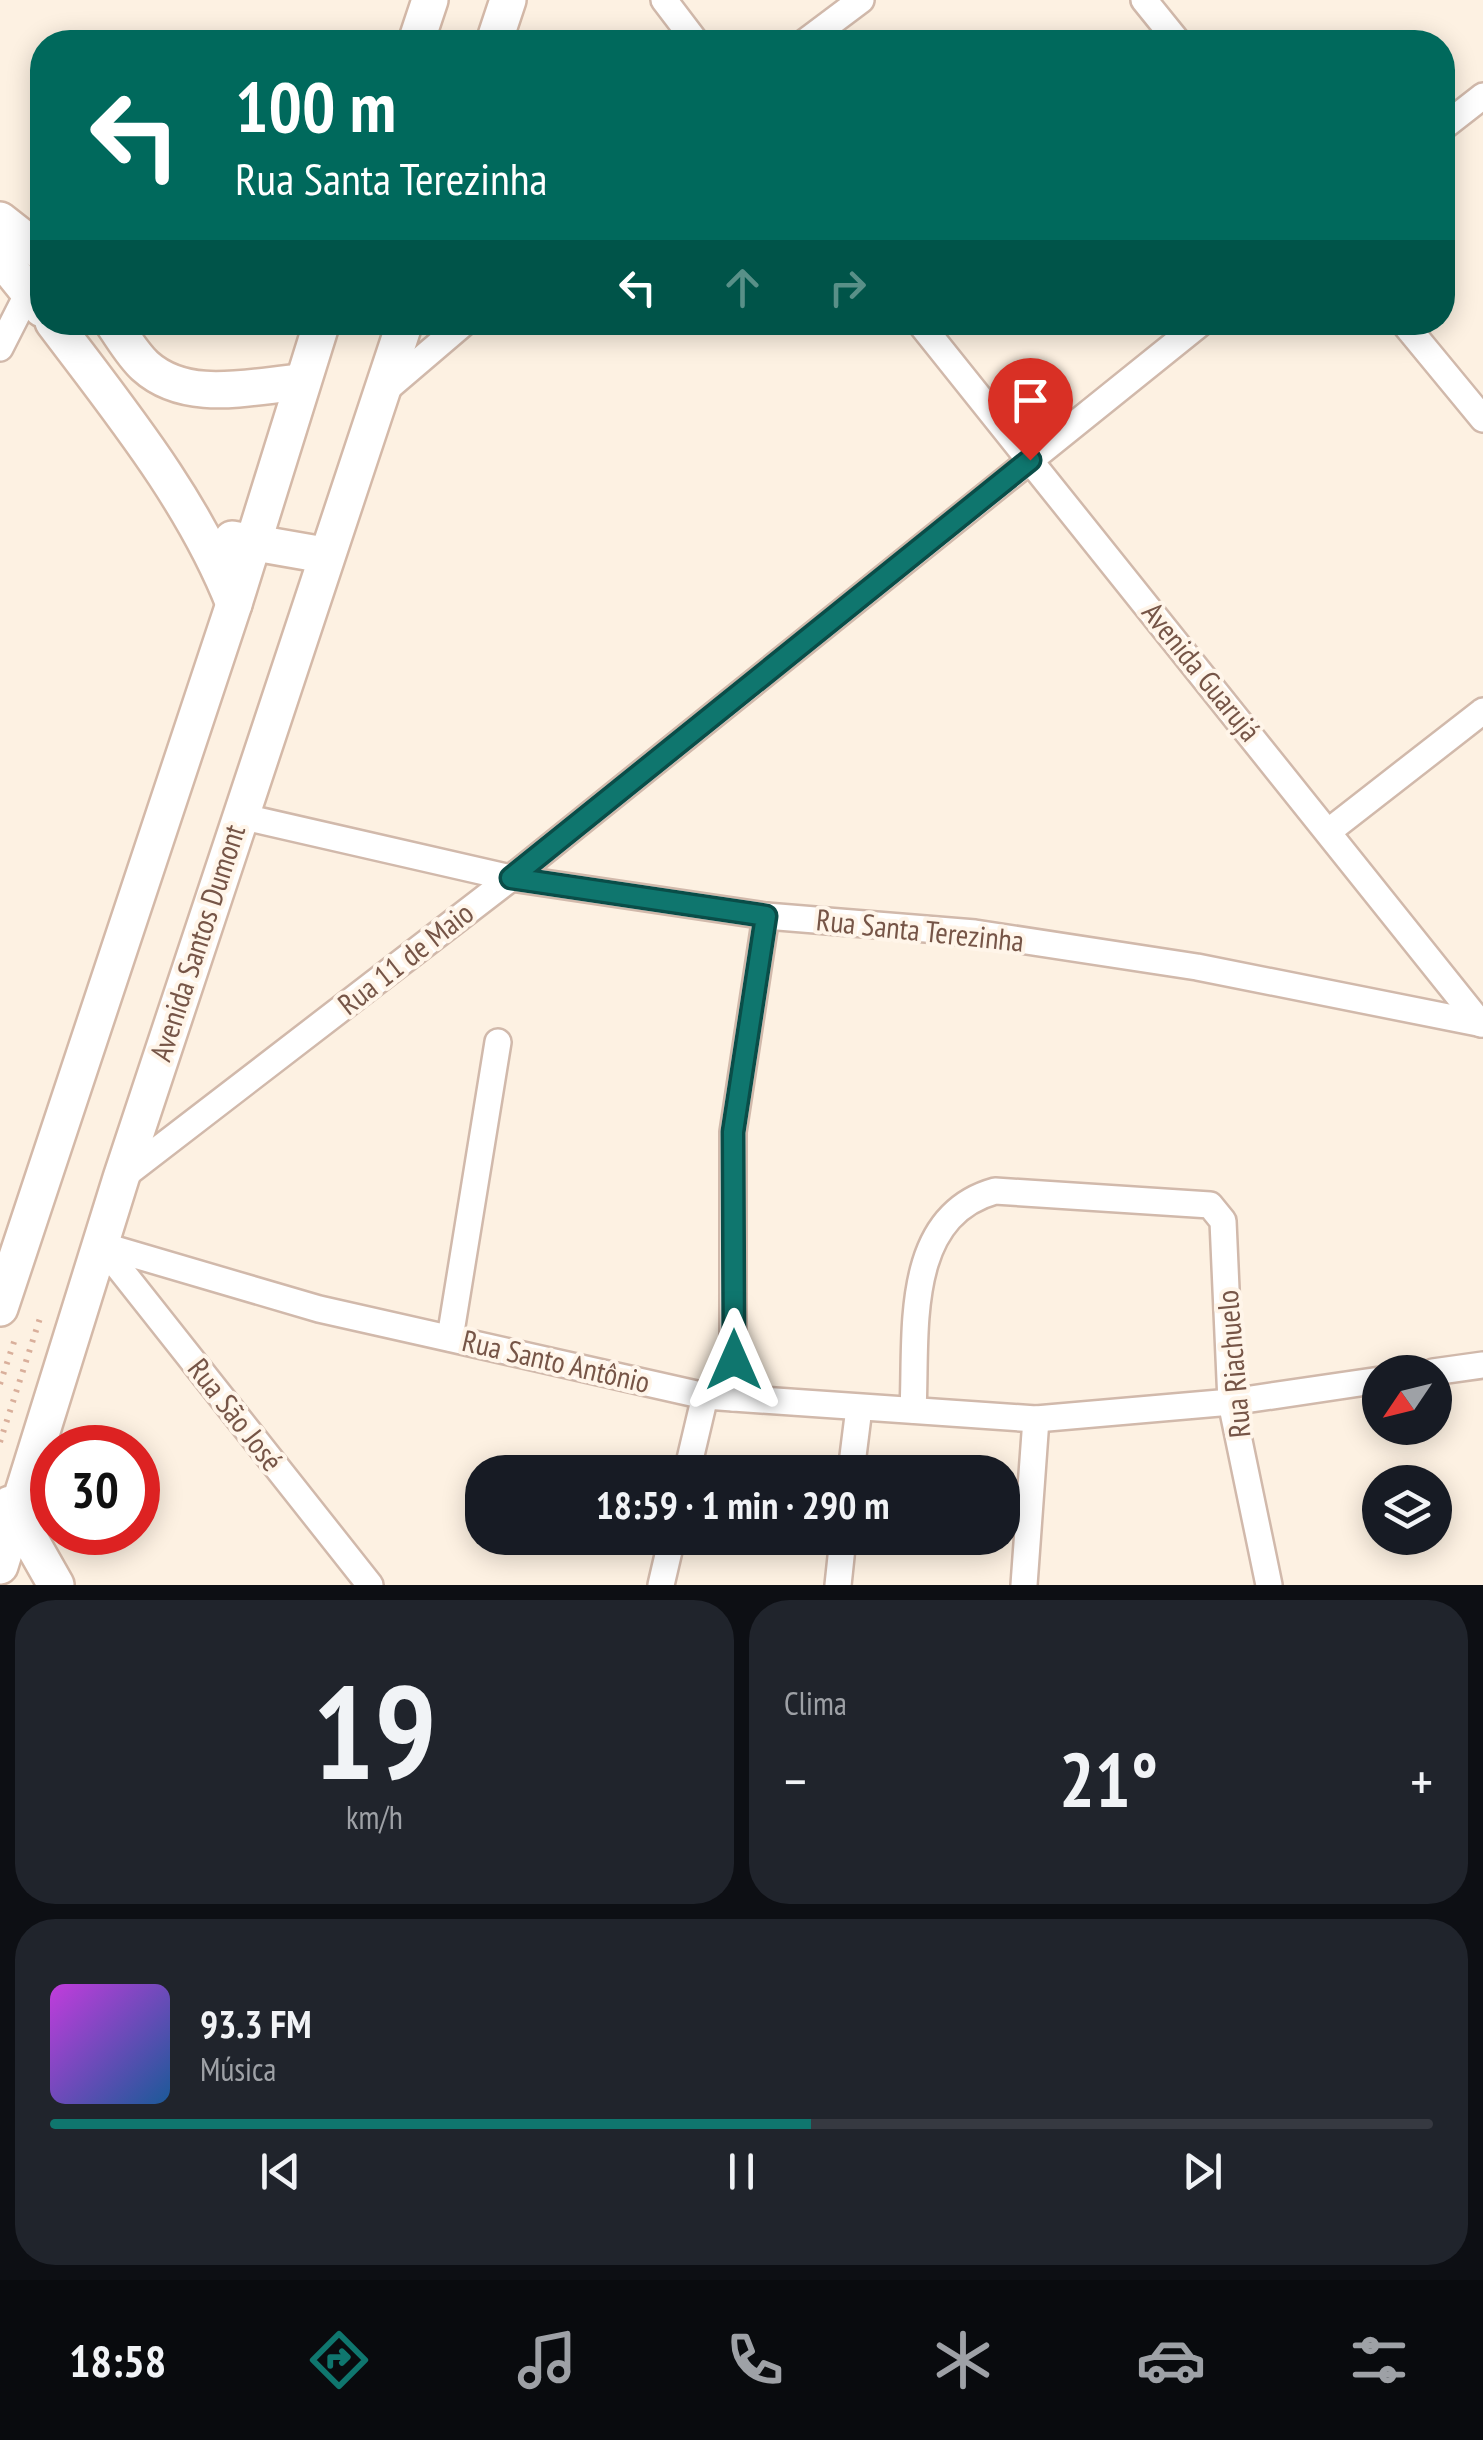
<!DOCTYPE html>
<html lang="pt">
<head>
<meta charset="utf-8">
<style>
  :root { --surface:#171b24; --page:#20242c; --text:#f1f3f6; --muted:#9ea1a6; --line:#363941; --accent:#0f766e }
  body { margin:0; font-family:"PT Sans Narrow",sans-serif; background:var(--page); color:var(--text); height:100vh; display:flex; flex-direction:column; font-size:38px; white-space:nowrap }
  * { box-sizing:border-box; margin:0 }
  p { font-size:32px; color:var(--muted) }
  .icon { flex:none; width:55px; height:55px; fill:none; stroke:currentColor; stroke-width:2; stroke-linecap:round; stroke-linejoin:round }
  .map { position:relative; height:1585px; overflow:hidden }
  .sheet { display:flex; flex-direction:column; gap:15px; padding:15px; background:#0d0f14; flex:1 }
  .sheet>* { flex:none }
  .banner { position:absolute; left:30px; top:30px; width:1425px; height:305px; border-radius:40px; box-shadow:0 5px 25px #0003; background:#00695c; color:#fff; overflow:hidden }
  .needle { width:65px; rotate:235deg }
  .tools { position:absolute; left:1362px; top:1355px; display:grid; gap:20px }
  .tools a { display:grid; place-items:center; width:90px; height:90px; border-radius:50%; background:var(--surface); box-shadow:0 5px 25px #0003; font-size:50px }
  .speed { position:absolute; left:30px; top:1425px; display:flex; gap:20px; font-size:50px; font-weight:700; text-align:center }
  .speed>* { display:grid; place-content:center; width:130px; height:130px; border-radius:50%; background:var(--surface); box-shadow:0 5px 25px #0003; line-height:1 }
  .speed .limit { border:15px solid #d22; background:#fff; color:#111 }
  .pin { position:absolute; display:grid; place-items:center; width:85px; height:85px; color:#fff; margin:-102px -42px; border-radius:50% 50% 50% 0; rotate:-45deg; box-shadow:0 0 10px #0007 }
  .pin .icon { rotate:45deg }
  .me { position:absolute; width:110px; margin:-55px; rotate:0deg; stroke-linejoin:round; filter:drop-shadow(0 0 8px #0008) }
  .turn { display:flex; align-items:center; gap:35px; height:210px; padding:0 40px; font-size:45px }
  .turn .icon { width:130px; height:130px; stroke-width:2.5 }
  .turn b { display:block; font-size:70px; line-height:85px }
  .lanes { display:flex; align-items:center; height:95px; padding:0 40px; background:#0003; justify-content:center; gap:50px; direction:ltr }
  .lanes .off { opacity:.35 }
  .big { font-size:75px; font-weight:800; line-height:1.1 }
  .sheet .tile { flex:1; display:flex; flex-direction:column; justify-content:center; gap:15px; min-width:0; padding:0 35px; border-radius:40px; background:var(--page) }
  .sheet .dial { align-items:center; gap:0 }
  .dial b { font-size:130px; line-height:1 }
  .song { display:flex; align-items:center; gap:30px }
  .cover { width:120px; height:120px; border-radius:15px; background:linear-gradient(135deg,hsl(290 70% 55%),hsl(210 70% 35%)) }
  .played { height:10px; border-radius:5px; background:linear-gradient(90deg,var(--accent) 55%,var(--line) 55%) }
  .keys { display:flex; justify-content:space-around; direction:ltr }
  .heat { display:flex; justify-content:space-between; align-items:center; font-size:55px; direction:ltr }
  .sheet .tiles { flex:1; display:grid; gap:15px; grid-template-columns:1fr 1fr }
  .tile:last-child { grid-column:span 2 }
  .trip { position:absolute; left:465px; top:1455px; width:555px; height:100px; border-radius:40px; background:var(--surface); box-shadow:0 5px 25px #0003; font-weight:800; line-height:100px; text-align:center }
  .menu { display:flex; height:160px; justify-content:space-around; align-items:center; background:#090b0e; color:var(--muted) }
  .menu .icon { width:70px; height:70px }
  .menu .on { color:var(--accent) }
  .menu b { font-size:45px; color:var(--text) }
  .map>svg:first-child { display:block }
</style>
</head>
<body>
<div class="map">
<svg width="1483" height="1585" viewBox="0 0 1483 1585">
  <rect width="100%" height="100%" fill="#fdf1e2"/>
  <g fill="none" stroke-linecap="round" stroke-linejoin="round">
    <g stroke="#d1b9ab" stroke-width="30">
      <g id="street">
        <polyline points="664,0 696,42"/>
        <polyline points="1144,0 1178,42"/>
        <polyline points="805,42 861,0"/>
        <polyline points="1442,128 1483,96"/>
        <polyline points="919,322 1481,1024"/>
        <polyline points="1403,322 1483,419"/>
        <polyline points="0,348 29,291"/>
        <polyline points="383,392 465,322"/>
        <polyline points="240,816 511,878 766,916 975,933 1197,967 1483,1024"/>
        <polyline points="1329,831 1483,711"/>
        <polyline points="121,1178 511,878 1202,322"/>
        <polyline points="101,1245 319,1309 705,1396 1036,1419 1231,1402 1380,1380"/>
        <polyline points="101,1245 370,1585"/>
        <polyline points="450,1338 498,1042"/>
        <polyline points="1433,1372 1483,1365"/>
        <polyline points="733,1398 733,1132 766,916"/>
        <path d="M 913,1410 C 917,1334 902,1217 995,1191 L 1210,1205 L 1223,1221 L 1231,1402 L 1269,1585"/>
        <polyline points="687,1472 705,1396"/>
        <polyline points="851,1472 859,1408"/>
        <polyline points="661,1585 672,1538"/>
        <polyline points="838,1585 843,1538"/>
        <polyline points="1024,1585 1036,1419"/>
      </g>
    </g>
    <g stroke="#d4b9a8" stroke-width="40">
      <g id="secondary">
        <polyline points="416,42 430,0"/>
        <polyline points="494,42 508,0"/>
        <polyline points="0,220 42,253"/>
        <polyline points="0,257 42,309"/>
        <path d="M 53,322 C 120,411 193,500 234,604"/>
        <path d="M 112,322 C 122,336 132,354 145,366 C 187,404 251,386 302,382"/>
        <polyline points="232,539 324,555"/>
        <polyline points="0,1308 234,604 322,322"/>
        <polyline points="10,1504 56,1585"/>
        <polyline points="0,1566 121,1178 405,322"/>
      </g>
    </g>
    <g stroke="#d9af9b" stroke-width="6" stroke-dasharray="2.5 8" stroke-linecap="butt">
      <polyline points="0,1384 16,1336"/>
      <polyline points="0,1442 41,1315"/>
    </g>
    <use href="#street" stroke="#fff" stroke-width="25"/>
    <use href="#secondary" stroke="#fff" stroke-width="35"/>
  </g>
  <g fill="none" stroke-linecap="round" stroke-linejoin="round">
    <g stroke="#0a4d48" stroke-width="25">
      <polyline id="route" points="734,1360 733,1132 766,916 511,878 1030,460"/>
    </g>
    <use href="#route" stroke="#0f766e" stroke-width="18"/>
  </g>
  <g text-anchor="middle" stroke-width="8" stroke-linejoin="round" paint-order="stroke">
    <g font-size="30" fill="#765547" stroke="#fff5e9">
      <text transform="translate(1201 672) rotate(51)" y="10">Avenida Guarujá</text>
      <text transform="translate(920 931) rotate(6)" y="10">Rua Santa Terezinha</text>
      <text transform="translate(198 943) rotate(-72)" y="10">Avenida Santos Dumont</text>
      <text transform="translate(406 959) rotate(-38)" y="10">Rua 11 de Maio</text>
      <text transform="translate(556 1362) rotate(13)" y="10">Rua Santo Antônio</text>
      <text transform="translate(1234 1364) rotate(-95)" y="10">Rua Riachuelo</text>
      <text transform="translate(235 1415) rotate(52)" y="10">Rua São José</text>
    </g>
  </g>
</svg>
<div class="tools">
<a><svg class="needle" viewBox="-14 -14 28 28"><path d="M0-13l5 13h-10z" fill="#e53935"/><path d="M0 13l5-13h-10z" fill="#9ea1a6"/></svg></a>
<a><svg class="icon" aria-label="layers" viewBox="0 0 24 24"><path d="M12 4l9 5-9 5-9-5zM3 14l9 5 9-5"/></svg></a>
</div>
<div class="speed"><div class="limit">30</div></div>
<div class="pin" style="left:1030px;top:460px;background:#d93025"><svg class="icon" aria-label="arrive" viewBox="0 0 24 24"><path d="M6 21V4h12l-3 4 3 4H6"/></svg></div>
<svg class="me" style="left:734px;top:1360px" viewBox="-20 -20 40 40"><path d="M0-17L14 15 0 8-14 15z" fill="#0f766e" stroke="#fff" stroke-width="4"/></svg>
<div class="trip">18:59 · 1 min · 290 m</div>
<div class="banner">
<div class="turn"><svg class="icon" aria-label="left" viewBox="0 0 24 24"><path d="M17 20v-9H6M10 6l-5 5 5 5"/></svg><div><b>100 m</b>Rua Santa Terezinha</div></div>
<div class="lanes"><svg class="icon" aria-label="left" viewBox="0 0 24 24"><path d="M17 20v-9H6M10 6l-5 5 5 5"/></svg><svg class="icon off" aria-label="ahead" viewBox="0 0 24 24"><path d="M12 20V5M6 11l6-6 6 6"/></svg><svg class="icon off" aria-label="right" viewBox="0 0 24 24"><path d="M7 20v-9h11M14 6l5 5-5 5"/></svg></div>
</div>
</div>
<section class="sheet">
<div class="tiles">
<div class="tile dial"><b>19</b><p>km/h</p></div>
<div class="tile"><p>Clima</p>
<div class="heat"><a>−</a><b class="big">21°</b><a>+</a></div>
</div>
<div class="tile">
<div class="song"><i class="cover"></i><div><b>93.3 FM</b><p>Música</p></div></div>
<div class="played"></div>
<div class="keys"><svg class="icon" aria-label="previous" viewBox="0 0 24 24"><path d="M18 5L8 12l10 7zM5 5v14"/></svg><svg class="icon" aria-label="pause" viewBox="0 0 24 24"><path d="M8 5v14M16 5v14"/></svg><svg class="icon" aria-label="next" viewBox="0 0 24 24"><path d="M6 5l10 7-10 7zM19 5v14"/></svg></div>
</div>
</div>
</section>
<nav class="menu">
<b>18:58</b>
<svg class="icon on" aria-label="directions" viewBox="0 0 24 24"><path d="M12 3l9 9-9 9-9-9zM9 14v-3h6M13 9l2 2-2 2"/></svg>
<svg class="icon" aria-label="music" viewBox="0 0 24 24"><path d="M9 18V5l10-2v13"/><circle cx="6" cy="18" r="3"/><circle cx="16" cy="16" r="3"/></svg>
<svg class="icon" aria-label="phone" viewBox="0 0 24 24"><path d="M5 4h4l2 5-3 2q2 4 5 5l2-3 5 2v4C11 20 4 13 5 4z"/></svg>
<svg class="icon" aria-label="climate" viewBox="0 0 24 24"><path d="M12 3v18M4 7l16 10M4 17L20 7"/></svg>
<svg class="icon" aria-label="car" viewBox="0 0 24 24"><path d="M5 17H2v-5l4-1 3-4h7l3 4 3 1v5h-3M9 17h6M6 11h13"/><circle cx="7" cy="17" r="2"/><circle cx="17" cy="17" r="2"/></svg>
<svg class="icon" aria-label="filters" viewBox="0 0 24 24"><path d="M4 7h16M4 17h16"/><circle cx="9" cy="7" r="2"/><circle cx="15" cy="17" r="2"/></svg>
</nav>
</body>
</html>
